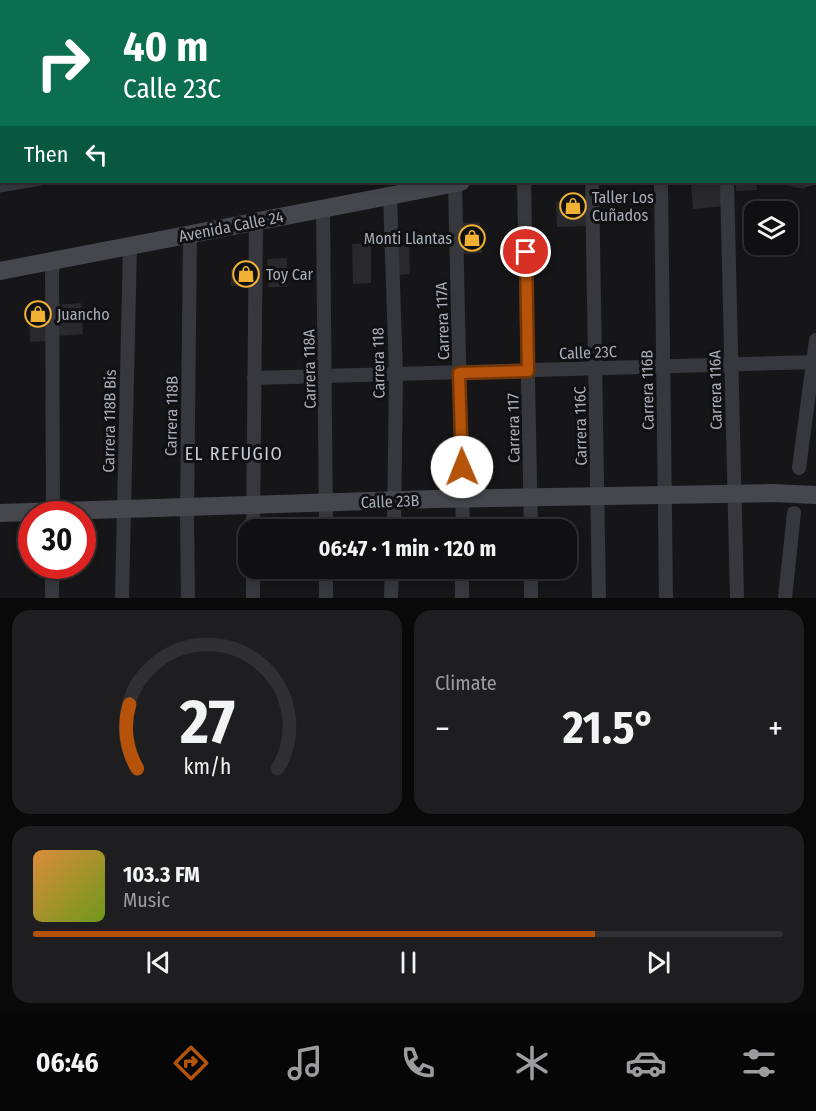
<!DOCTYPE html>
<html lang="en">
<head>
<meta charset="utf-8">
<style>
  :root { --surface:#101012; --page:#1e1e20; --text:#f1f3f6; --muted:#9c9d9f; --line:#303032; --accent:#b45309 }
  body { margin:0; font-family:"Fira Sans Condensed",sans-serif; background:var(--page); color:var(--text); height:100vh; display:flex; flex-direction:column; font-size:22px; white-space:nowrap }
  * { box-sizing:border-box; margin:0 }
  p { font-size:20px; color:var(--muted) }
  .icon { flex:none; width:33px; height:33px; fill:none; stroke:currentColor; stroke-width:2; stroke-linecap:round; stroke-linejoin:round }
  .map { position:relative; height:598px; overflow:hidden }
  .panel { display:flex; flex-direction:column; gap:12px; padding:12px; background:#09090a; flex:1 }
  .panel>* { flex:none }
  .top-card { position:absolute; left:0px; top:0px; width:816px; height:183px; box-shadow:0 3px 9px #0003,0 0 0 2px var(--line); background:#0b6e4f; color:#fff; overflow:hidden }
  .tools { position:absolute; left:744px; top:201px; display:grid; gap:12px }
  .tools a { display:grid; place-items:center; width:54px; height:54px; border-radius:12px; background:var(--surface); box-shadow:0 3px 9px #0003,0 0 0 2px var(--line); font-size:30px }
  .speed { position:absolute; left:18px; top:501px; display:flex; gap:12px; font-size:30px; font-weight:700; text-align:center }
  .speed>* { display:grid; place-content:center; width:78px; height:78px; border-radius:50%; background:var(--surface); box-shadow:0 3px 9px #0003,0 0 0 2px var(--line); line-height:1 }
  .speed .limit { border:9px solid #d22; background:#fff; color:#111 }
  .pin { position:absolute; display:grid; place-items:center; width:51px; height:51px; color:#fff; margin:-26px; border:3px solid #fff; border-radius:50%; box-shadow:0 2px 6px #0007 }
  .me { position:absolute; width:66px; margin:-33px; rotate:359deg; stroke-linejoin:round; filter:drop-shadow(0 0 4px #0008) }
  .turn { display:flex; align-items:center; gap:21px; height:126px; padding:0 24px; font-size:27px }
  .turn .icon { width:78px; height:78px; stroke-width:2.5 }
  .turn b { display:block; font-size:42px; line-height:51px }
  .then { display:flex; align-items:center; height:57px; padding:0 24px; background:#0003; gap:12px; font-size:22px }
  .big { font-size:45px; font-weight:700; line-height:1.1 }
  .panel .card { flex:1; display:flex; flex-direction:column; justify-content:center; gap:9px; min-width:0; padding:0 21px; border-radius:18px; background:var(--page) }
  .panel .dial { align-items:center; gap:0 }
  .dial svg { height:156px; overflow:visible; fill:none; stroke:var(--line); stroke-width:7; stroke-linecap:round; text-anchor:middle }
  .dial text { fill:var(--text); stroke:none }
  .song { display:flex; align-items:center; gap:18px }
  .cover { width:72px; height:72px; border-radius:9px; background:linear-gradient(135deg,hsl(30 70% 55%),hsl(80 70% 35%)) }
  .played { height:6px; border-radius:3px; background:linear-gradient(90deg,var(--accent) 75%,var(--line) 75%) }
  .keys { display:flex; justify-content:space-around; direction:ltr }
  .heat { display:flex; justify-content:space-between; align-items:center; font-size:33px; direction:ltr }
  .panel .tiles { flex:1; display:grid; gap:12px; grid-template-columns:1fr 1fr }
  .card:last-child { grid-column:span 2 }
  .trip { position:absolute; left:238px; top:519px; width:339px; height:60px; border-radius:18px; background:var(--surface); box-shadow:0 3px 9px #0003,0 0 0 2px var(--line); font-weight:700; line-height:60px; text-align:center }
  .dock { display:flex; height:96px; justify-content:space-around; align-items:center; background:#060607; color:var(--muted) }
  .dock .icon { width:42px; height:42px }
  .dock .current { color:var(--accent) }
  .dock b { font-size:27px; color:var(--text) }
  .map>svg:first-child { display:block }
</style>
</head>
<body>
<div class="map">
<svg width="816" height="598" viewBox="0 0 816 598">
  <rect width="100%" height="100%" fill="#161618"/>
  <polygon fill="#1c231d" points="0,0 816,0 816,17 815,17 814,2 2,2 0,175"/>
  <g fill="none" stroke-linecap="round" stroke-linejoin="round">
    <g stroke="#2c353c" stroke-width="4.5">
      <polyline points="814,3 816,3"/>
      <polyline points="0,161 2,160"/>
    </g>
  </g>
  <g fill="#29292c">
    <polygon points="691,182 725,182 726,206 693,209"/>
    <polygon points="736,182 756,182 757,190 736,191"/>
    <polygon points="780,182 806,182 804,189 780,184"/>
    <polygon points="586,200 587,226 557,227 556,202"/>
    <polygon points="480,222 482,253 463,254 462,223"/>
    <polygon points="409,233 410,274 398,275 396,234"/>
    <polygon points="371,243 371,283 353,284 352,244"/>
    <polygon points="287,258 287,287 268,287 267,259"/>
    <polygon points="252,268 253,285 231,286 231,269"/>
    <polygon points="81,303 83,334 57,336 55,305"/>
    <polygon points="48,307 49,341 30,342 29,312"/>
  </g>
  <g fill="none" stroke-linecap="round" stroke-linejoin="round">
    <g stroke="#37383d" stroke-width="7">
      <polyline points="814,32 816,32"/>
      <polyline points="814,178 816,177"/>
      <polyline points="806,183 811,182"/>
      <polyline points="0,189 41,182"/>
    </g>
    <g stroke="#37383d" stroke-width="14">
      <polyline points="524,182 531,530"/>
      <polyline points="592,182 599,598"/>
      <polyline points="661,182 666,598"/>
      <polyline points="727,182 737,598"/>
      <polyline points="455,183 463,530"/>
      <polyline points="390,195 396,374 394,530"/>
      <polyline points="323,208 326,530"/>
      <polyline points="52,261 53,514"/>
      <polyline points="254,378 816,362"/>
      <polyline points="799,468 816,340"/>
      <polyline points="253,530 256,221"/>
      <polyline points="326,568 326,598"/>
      <polyline points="531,568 531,598"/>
      <polyline points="52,598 52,566"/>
      <polyline points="122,598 130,246"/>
      <polyline points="188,598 187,516 190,234"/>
      <polyline points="253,598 253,568"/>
      <polyline points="391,598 392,568"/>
      <polyline points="462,598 462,568"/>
      <polyline points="785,598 794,513"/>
    </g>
    <g stroke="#45474d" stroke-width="18">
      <polyline points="814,113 816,113"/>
      <polyline points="0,271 461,182"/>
      <polyline points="0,513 434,499 773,493 816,495"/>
    </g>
  </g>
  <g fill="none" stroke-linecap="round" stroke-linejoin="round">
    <g stroke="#753606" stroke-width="15">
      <polyline id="route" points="462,467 459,373 528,371 526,252"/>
    </g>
    <use href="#route" stroke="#b45309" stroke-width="10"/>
  </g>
  <defs>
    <g id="shop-ring" transform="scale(1.35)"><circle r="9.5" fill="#111113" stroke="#f2b134" stroke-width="1.5"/><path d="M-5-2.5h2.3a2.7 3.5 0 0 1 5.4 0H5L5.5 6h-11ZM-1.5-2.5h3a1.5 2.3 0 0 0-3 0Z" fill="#f2b134"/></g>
  </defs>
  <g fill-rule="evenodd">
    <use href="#shop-ring" x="573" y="206"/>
    <use href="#shop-ring" x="472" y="238"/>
    <use href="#shop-ring" x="246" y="274"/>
    <use href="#shop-ring" x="38" y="314"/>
  </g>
  <g text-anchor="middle" stroke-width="6" stroke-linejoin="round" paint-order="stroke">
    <g font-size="16" fill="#a8adb8" stroke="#111113" text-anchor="start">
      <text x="592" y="203">Taller Los<tspan x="592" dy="18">Cuñados</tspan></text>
      <text x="452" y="244" text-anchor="end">Monti Llantas</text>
      <text x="266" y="280">Toy Car</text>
      <text x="57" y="320">Juancho</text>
    </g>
    <g font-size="16" fill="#a8adb8" stroke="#111113">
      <text transform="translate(231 226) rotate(-11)" y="6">Avenida Calle 24</text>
      <text transform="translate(442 321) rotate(-92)" y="6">Carrera 117A</text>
      <text transform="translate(588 352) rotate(-2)" y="6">Calle 23C</text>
      <text transform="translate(378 363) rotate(-91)" y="6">Carrera 118</text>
      <text transform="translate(309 369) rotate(-91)" y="6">Carrera 118A</text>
      <text transform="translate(647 390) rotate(-91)" y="6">Carrera 116B</text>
      <text transform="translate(715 390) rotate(-91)" y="6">Carrera 116A</text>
      <text transform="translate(171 416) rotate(-89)" y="6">Carrera 118B</text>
      <text transform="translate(109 421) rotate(-89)" y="6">Carrera 118B Bis</text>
      <text transform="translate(580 426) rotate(-91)" y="6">Carrera 116C</text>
      <text transform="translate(513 428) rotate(-91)" y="6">Carrera 117</text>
      <text transform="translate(390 501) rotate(-2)" y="6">Calle 23B</text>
    </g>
    <g font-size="18" letter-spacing="1.5" fill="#c9ccd4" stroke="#111113">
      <text x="234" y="460">EL REFUGIO</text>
    </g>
  </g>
</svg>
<div class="tools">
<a><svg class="icon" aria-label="layers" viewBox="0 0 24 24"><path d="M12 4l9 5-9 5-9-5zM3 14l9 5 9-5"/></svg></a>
</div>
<div class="speed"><div class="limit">30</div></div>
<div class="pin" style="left:526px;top:252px;background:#d93025"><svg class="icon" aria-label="arrive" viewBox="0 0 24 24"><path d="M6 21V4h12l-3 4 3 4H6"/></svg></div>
<svg class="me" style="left:462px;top:467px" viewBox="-20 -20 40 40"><circle r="19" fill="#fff"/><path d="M0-13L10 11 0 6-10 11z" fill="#b45309"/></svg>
<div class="trip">06:47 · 1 min · 120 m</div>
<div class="top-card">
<div class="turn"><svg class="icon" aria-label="right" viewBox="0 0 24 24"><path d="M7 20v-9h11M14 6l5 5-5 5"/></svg><div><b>40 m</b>Calle 23C</div></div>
<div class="then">Then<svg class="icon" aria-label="left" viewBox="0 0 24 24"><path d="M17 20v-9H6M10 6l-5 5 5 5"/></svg></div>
</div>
</div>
<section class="panel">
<div class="tiles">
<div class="card dial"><svg viewBox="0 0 100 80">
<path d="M14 69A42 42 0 1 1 86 69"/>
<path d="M14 69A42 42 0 0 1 10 36" stroke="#b45309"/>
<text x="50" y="56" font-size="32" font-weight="700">27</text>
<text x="50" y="72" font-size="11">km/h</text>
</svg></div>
<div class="card"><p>Climate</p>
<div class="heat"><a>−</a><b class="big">21.5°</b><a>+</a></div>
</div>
<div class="card">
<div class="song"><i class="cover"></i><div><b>103.3 FM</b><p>Music</p></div></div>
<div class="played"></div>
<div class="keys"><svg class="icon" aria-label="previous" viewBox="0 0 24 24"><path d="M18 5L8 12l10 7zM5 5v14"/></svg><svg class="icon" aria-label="pause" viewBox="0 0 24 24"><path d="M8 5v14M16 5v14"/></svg><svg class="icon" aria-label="next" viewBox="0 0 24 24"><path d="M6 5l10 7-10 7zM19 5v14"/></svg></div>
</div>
</div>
</section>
<nav class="dock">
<b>06:46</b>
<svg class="icon current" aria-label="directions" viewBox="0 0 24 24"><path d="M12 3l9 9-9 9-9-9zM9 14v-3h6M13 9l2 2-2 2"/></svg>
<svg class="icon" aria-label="music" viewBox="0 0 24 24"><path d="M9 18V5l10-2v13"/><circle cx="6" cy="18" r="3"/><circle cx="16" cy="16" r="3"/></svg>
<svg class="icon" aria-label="phone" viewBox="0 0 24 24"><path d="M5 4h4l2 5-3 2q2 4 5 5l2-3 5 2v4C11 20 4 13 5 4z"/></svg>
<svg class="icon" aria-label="climate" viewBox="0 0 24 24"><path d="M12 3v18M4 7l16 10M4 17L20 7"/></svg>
<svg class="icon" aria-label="car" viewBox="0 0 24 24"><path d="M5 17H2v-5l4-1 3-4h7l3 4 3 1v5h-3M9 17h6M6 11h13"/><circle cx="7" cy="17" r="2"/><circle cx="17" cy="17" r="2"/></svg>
<svg class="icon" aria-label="filters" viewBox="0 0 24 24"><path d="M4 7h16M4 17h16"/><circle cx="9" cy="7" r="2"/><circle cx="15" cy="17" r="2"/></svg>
</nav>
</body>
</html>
